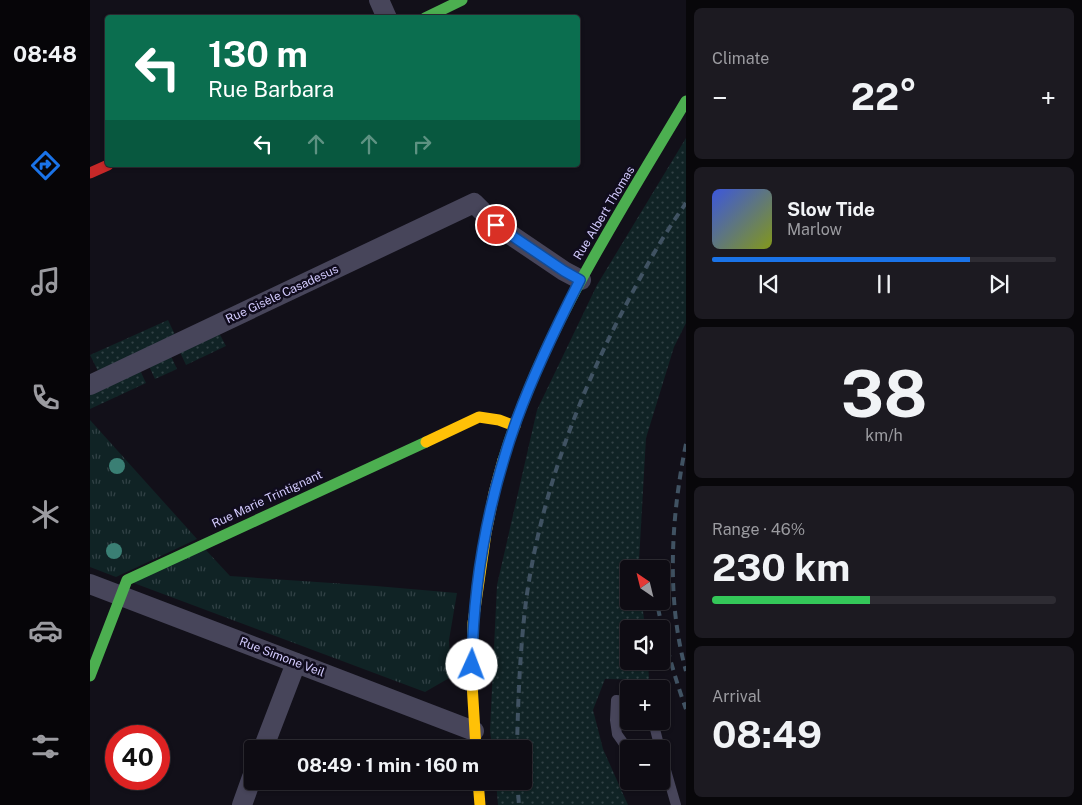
<!DOCTYPE html>
<html lang="en">
<head>
<meta charset="utf-8">
<style>
  :root { --surface:#0e0c13; --page:#1c1a21; --text:#f1f3f6; --muted:#9b9ba0; --line:#2e2c33; --accent:#1a73e8 }
  body { margin:0; font-family:"Public Sans",sans-serif; background:var(--page); color:var(--text); height:100vh; display:flex; flex-direction:column; font-size:19px; white-space:nowrap }
  * { box-sizing:border-box; margin:0 }
  p { font-size:16px; color:var(--muted) }
  .icon { flex:none; width:28px; height:28px; fill:none; stroke:currentColor; stroke-width:2; stroke-linecap:round; stroke-linejoin:round }
  .map { position:relative; flex:1; overflow:hidden }
  .side { display:flex; flex-direction:column; gap:8px; padding:8px; background:#08070a; width:396px }
  .side>* { flex:none }
  .top-card { position:absolute; left:15px; top:15px; width:475px; height:152px; border-radius:5px; box-shadow:0 1px 4px #0004,0 0 0 1px var(--line); background:#0b6e4f; color:#fff; overflow:hidden }
  .needle { width:32px; rotate:325deg }
  .fabs { position:absolute; left:530px; top:560px; display:grid; gap:10px }
  .fabs a { display:grid; place-items:center; width:50px; height:50px; border-radius:5px; background:var(--surface); box-shadow:0 1px 4px #0004,0 0 0 1px var(--line); font-size:25px }
  .speed { position:absolute; left:15px; top:725px; display:flex; gap:10px; font-size:25px; font-weight:700; text-align:center }
  .speed>* { display:grid; place-content:center; width:65px; height:65px; border-radius:50%; background:var(--surface); box-shadow:0 1px 4px #0004,0 0 0 1px var(--line); line-height:1 }
  .speed .limit { border:8px solid #d22; background:#fff; color:#111 }
  .pin { position:absolute; display:grid; place-items:center; width:42px; height:42px; color:#fff; margin:-21px; border:2px solid #fff; border-radius:50%; box-shadow:0 1px 5px #0007 }
  .me { position:absolute; width:55px; margin:-28px; rotate:2deg; stroke-linejoin:round; filter:drop-shadow(0 0 4px #0008) }
  .turn { display:flex; align-items:center; gap:18px; height:105px; padding:0 20px; font-size:22px }
  .turn .icon { width:65px; height:65px; stroke-width:2.5 }
  .turn b { display:block; font-size:35px; line-height:42px }
  .lanes { display:flex; align-items:center; height:48px; padding:0 20px; background:#0003; justify-content:center; gap:25px; direction:ltr }
  .lanes .off { opacity:.35 }
  .big { font-size:38px; font-weight:700; line-height:1.1 }
  .side .card { flex:1; display:flex; flex-direction:column; justify-content:center; gap:8px; min-width:0; padding:0 18px; border-radius:8px; background:var(--page) }
  .side .dial { align-items:center; gap:0 }
  .dial b { font-size:65px; line-height:1 }
  .song { display:flex; align-items:center; gap:15px }
  .cover { width:60px; height:60px; border-radius:8px; background:linear-gradient(135deg,hsl(230 70% 55%),hsl(70 70% 35%)) }
  .played { height:5px; border-radius:2px; background:linear-gradient(90deg,var(--accent) 75%,var(--line) 75%) }
  .keys { display:flex; justify-content:space-around; direction:ltr }
  .heat { display:flex; justify-content:space-between; align-items:center; font-size:28px; direction:ltr }
  .charge { height:8px; border-radius:4px; background:linear-gradient(90deg,#34c759 46%,var(--line) 0) }
  .trip { position:absolute; left:154px; top:740px; width:288px; height:50px; border-radius:5px; background:var(--surface); box-shadow:0 1px 4px #0004,0 0 0 1px var(--line); font-weight:700; line-height:50px; text-align:center }
  main { display:flex; flex:1; min-height:0 }
  .dock { display:flex; flex-direction:column; width:90px; justify-content:space-around; align-items:center; background:#060508; color:var(--muted) }
  .dock .icon { width:35px; height:35px }
  .dock .current { color:var(--accent) }
  .dock b { font-size:22px; color:var(--text) }
  .map>svg:first-child { display:block }
</style>
</head>
<body>
<main>
<nav class="dock">
<b>08:48</b>
<svg class="icon current" aria-label="directions" viewBox="0 0 24 24"><path d="M12 3l9 9-9 9-9-9zM9 14v-3h6M13 9l2 2-2 2"/></svg>
<svg class="icon" aria-label="music" viewBox="0 0 24 24"><path d="M9 18V5l10-2v13"/><circle cx="6" cy="18" r="3"/><circle cx="16" cy="16" r="3"/></svg>
<svg class="icon" aria-label="phone" viewBox="0 0 24 24"><path d="M5 4h4l2 5-3 2q2 4 5 5l2-3 5 2v4C11 20 4 13 5 4z"/></svg>
<svg class="icon" aria-label="climate" viewBox="0 0 24 24"><path d="M12 3v18M4 7l16 10M4 17L20 7"/></svg>
<svg class="icon" aria-label="car" viewBox="0 0 24 24"><path d="M5 17H2v-5l4-1 3-4h7l3 4 3 1v5h-3M9 17h6M6 11h13"/><circle cx="7" cy="17" r="2"/><circle cx="17" cy="17" r="2"/></svg>
<svg class="icon" aria-label="filters" viewBox="0 0 24 24"><path d="M4 7h16M4 17h16"/><circle cx="9" cy="7" r="2"/><circle cx="15" cy="17" r="2"/></svg>
</nav>
<div class="map">
<svg width="596" height="805" viewBox="0 0 596 805">
  <defs>
    <pattern id="grass-dots" width="8" height="8" patternUnits="userSpaceOnUse" patternTransform="scale(1.25)"><rect width="8" height="8" fill="#102325"/><path d="M2 2h.1M6 6h.1" fill="none" stroke="#324246" stroke-width="1.8" stroke-linecap="round"/></pattern>
    <pattern id="park-tufts" width="24" height="20" patternUnits="userSpaceOnUse" patternTransform="scale(1.25)"><rect width="24" height="20" fill="#102325"/><path d="M3 7l-1-3M5 7V3M7 7l1-3M15 17l-1-3M17 17v-4M19 17l1-3" fill="none" stroke="#324246"/></pattern>
  </defs>
  <rect width="100%" height="100%" fill="#121019"/>
  <g fill="url(#grass-dots)">
    <polygon points="596,138 596,323 584,347 556,438 549,561 550,569 539,569 539,601 552,601 555,629 539,629 539,661 558,661 559,680 515,679 503,710 513,749 538,805 408,805 406,781 432,781 432,749 402,749 400,730 407,585 447,410 507,285"/>
    <polygon points="78,320 86,337 9,373 0,355"/>
    <polygon points="128,331 136,346 96,365 89,350"/>
    <polygon points="80,354 87,369 65,379 58,364"/>
    <polygon points="49,368 56,383 0,409 0,391"/>
  </g>
  <g fill="url(#park-tufts)">
    <polygon points="0,420 107,539 26,577 0,567"/>
    <polygon points="115,549 140,576 286,586 367,593 359,640 361,677 335,692 41,582"/>
  </g>
  <g fill="none" stroke-linecap="round" stroke-linejoin="round">
    <g stroke="#47455a" stroke-width="10">
      <polyline points="539,701 526,700 525,720 527,734 539,751"/>
      <polyline points="563,721 570,749"/>
      <polyline points="571,753 586,805"/>
    </g>
    <g stroke="#47455a" stroke-width="20">
      <polyline points="289,0 297,18"/>
      <polyline points="0,385 384,203 406,225 474,271 491,280"/>
      <polyline points="0,584 384,731"/>
      <polyline points="173,749 206,663"/>
      <polyline points="152,805 162,777"/>
    </g>
    <g stroke="#4caf50" stroke-width="11">
      <polyline points="335,18 372,0"/>
      <path d="M 413,460 C 453,330 527,217 596,101"/>
      <polyline points="0,676 37,580 336,442"/>
    </g>
    <g stroke="#ffc107" stroke-width="11">
      <polyline points="336,442 389,417 409,420 425,426"/>
      <polyline points="386,749 382,683 383,623 396,533 404,493 413,460"/>
      <polyline points="388,781 390,805"/>
    </g>
    <polyline stroke="#c62828" stroke-width="11" points="0,173 18,165"/>
    <g stroke="#405262" stroke-width="4" stroke-dasharray="8 6" stroke-linecap="butt">
      <path d="M 596,444 C 581,517 576,599 596,671"/>
      <path d="M 568,608 C 575,642 584,676 596,709"/>
      <path d="M 427,749 C 428,699 430,650 436,601 C 450,497 489,393 538,301 C 555,268 574,234 596,203"/>
      <polyline points="427,781 429,805"/>
    </g>
  </g>
  <g fill="#3a7f74">
    <circle cx="27" cy="466" r="8"/>
    <circle cx="24" cy="551" r="8"/>
  </g>
  <g fill="none" stroke-linecap="round" stroke-linejoin="round">
    <g stroke="#114b97" stroke-width="12">
      <path id="route" d="M 382,665 C 383,581 399,497 427,419 C 445,370 467,325 490,280 L 474,271 L 406,225"/>
    </g>
    <use href="#route" stroke="#1a73e8" stroke-width="9"/>
  </g>
  <g text-anchor="middle" stroke-width="5" stroke-linejoin="round" paint-order="stroke">
    <g font-size="12" fill="#d2cafd" stroke="#100c1d">
      <text transform="translate(514 213) rotate(-59)" y="4">Rue Albert Thomas</text>
      <text transform="translate(192 294) rotate(-25)" y="4">Rue Gisèle Casadesus</text>
      <text transform="translate(177 499) rotate(-25)" y="4">Rue Marie Trintignant</text>
      <text transform="translate(192 657) rotate(21)" y="4">Rue Simone Veil</text>
    </g>
  </g>
</svg>
<div class="fabs">
<a><svg class="needle" viewBox="-14 -14 28 28"><path d="M0-13l5 13h-10z" fill="#e53935"/><path d="M0 13l5-13h-10z" fill="#9b9ba0"/></svg></a>
<a><svg class="icon" aria-label="sound" viewBox="0 0 24 24"><path d="M4 9h4l5-4v14l-5-4H4zM17 9q2 3 0 6"/></svg></a>
<a>+</a>
<a>−</a>
</div>
<div class="speed"><div class="limit">40</div></div>
<div class="pin" style="left:406px;top:225px;background:#d93025"><svg class="icon" aria-label="arrive" viewBox="0 0 24 24"><path d="M6 21V4h12l-3 4 3 4H6"/></svg></div>
<svg class="me" style="left:382px;top:665px" viewBox="-20 -20 40 40"><circle r="19" fill="#fff"/><path d="M0-13L10 11 0 6-10 11z" fill="#1a73e8"/></svg>
<div class="trip">08:49 · 1 min · 160 m</div>
<div class="top-card">
<div class="turn"><svg class="icon" aria-label="left" viewBox="0 0 24 24"><path d="M17 20v-9H6M10 6l-5 5 5 5"/></svg><div><b>130 m</b>Rue Barbara</div></div>
<div class="lanes"><svg class="icon" aria-label="left" viewBox="0 0 24 24"><path d="M17 20v-9H6M10 6l-5 5 5 5"/></svg><svg class="icon off" aria-label="ahead" viewBox="0 0 24 24"><path d="M12 20V5M6 11l6-6 6 6"/></svg><svg class="icon off" aria-label="ahead" viewBox="0 0 24 24"><path d="M12 20V5M6 11l6-6 6 6"/></svg><svg class="icon off" aria-label="right" viewBox="0 0 24 24"><path d="M7 20v-9h11M14 6l5 5-5 5"/></svg></div>
</div>
</div>
<section class="side">
<div class="card"><p>Climate</p>
<div class="heat"><a>−</a><b class="big">22°</b><a>+</a></div>
</div>
<div class="card">
<div class="song"><i class="cover"></i><div><b>Slow Tide</b><p>Marlow</p></div></div>
<div class="played"></div>
<div class="keys"><svg class="icon" aria-label="previous" viewBox="0 0 24 24"><path d="M18 5L8 12l10 7zM5 5v14"/></svg><svg class="icon" aria-label="pause" viewBox="0 0 24 24"><path d="M8 5v14M16 5v14"/></svg><svg class="icon" aria-label="next" viewBox="0 0 24 24"><path d="M6 5l10 7-10 7zM19 5v14"/></svg></div>
</div>
<div class="card dial"><b>38</b><p>km/h</p></div>
<div class="card"><p>Range · 46%</p><b class="big">230 km</b><div class="charge"></div></div>
<div class="card"><p>Arrival</p><b class="big">08:49</b></div>
</section>
</main>
</body>
</html>
